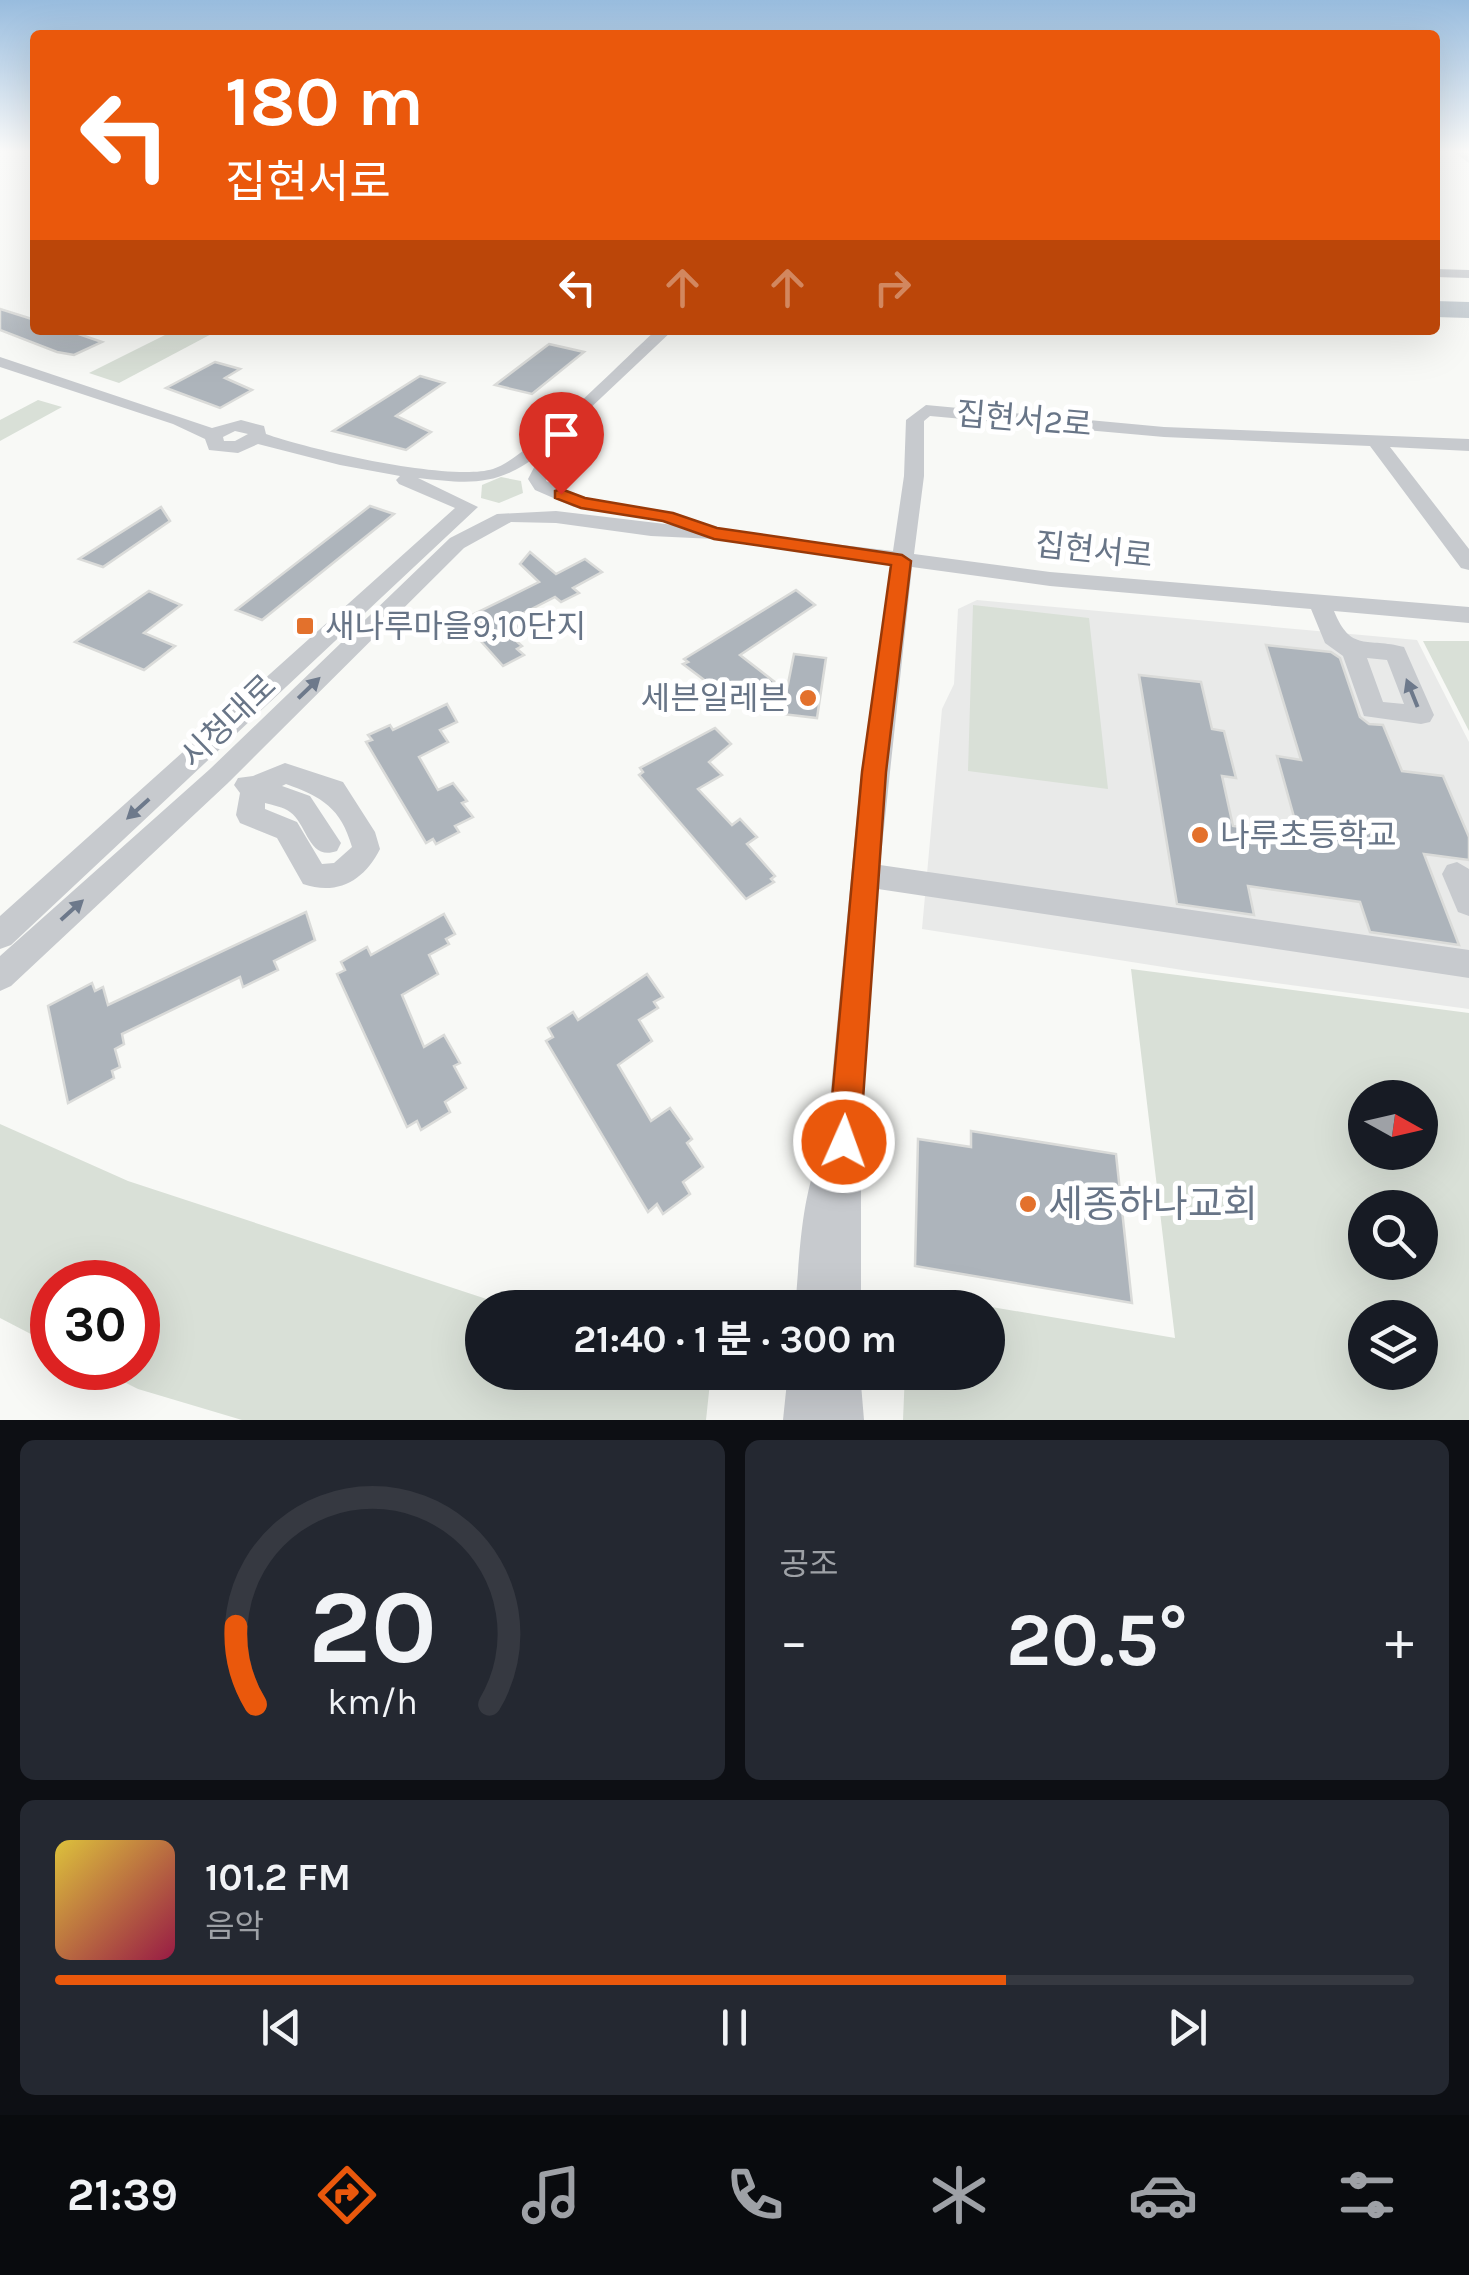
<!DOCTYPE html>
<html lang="ko">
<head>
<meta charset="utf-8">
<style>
  :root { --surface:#171b24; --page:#242831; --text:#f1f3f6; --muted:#9ea1a6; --line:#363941; --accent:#ea580c }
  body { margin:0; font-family:Karla,"Noto Sans KR",sans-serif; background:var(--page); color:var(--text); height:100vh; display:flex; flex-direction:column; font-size:38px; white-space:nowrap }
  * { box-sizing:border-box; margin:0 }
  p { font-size:32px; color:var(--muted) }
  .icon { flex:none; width:55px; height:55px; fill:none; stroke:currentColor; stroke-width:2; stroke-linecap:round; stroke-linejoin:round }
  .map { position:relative; height:1420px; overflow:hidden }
  .sheet { display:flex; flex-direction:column; gap:20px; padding:20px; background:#0d0f14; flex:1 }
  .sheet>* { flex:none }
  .hud { position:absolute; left:30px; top:30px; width:1410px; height:305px; border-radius:10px; box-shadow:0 10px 40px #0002; background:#ea580c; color:#fff; overflow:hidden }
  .needle { width:65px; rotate:98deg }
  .buttons { position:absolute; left:1348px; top:1080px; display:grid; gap:20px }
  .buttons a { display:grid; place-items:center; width:90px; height:90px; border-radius:50%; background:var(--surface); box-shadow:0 10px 40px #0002; font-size:50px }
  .speed { position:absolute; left:30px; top:1260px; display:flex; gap:20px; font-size:50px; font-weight:700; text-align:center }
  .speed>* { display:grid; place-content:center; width:130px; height:130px; border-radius:50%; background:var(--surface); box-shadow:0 10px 40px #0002; line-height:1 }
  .speed .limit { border:15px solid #d22; background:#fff; color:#111 }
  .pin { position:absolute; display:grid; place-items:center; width:85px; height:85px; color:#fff; margin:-102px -42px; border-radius:50% 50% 50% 0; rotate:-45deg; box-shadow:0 0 10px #0007 }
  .pin .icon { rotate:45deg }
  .me { position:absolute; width:110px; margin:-55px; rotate:2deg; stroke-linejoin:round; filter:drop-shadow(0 0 8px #0008) }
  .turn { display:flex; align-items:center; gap:35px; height:210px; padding:0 30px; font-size:45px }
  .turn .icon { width:130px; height:130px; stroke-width:2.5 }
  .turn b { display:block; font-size:70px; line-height:85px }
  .lanes { display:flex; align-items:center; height:95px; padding:0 30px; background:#0003; justify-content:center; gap:50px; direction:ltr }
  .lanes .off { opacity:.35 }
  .big { font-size:75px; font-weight:700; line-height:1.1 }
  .sheet .card { flex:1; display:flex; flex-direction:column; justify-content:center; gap:15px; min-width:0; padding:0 35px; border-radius:15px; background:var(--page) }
  .sheet .dial { align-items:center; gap:0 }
  .dial svg { height:260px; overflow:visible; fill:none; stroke:var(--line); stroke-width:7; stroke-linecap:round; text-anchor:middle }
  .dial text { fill:var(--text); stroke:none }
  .song { display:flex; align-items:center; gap:30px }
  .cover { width:120px; height:120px; border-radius:15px; background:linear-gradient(135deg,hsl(50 70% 55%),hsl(340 70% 35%)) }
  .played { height:10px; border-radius:5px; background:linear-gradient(90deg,var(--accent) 70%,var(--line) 70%) }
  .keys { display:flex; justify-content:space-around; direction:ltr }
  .heat { display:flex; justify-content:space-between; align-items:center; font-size:55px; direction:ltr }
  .sheet .tiles { flex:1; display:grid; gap:20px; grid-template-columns:1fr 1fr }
  .card:last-child { grid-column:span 2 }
  .trip { position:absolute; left:465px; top:1290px; width:540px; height:100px; border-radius:50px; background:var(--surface); box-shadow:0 10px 40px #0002; font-weight:700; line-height:100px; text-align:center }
  .tab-bar { display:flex; height:160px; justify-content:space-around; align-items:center; background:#090b0e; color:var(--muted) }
  .tab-bar .icon { width:70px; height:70px }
  .tab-bar .on { color:var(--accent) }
  .tab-bar b { font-size:45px; color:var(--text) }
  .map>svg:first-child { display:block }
</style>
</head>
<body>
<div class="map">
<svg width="1469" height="1420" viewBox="0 0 1469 1420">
  <rect width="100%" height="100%" fill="#f8f9f6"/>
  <polygon fill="#e9eae9" points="977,600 1417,640 1469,742 1469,1009 1195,972 922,929 942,709 954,684 958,609"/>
  <g fill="#d9e0d7" fill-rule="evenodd">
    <polygon points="175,330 219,330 119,383 89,373"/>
    <polygon points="38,400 62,407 0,441 0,420"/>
    <polygon points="501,477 521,481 523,493 499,503 481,498 482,485"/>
    <polygon points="973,605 1089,618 1108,789 968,771"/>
    <polygon points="1423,641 1469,641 1469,731"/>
    <path d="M 1131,969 L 1469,1013 L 1469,1420 L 903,1420 L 905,1373 L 988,1372 L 988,1308 L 908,1307 L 909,1293 L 1175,1338 ZM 1365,1098 L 1420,1098 L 1420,1152 L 1365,1152 ZM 1365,1208 L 1420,1208 L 1420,1262 L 1365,1262 ZM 1365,1318 L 1420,1318 L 1420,1372 L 1365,1372 Z"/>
    <polygon points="0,1124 128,1181 511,1307 482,1308 482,1372 711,1373 706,1420 242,1420 138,1389 96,1368 138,1368 138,1282 52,1282 52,1345 0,1318"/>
  </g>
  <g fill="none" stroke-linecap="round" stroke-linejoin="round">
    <polygon fill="#c1c9cf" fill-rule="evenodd" points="1435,301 1469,302 1469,318 1435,317"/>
  </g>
  <g fill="#adb4bb" stroke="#dadbd9" stroke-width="2.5">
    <polygon points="0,309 35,320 35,330 67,330 102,342 74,355 57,352 0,330"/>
    <polygon points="549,344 584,352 532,394 495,385"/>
    <polygon points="215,362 240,369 225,378 252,390 220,408 166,388"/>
    <polygon points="420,376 444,383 396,416 431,432 406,450 333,431"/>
    <polygon points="370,506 394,514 262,620 236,610"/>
    <polygon points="161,507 170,521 103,567 79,559"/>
    <polygon points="530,552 556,574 585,559 602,572 573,588 579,593 561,602 555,597 516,617 529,630 513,638 522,646 517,649 524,655 503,666 462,620 539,582 520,564"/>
    <polygon points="796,590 815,605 740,655 776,683 740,707 683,664 688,662 684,659"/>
    <polygon points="149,591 181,605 144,633 175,646 144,670 75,642"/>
    <polygon points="1266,645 1331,652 1340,658 1360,717 1369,724 1383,725 1402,771 1443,776 1469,837 1469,860 1424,854 1459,945 1370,932 1360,902 1248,886 1254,915 1177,904 1139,675 1201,682 1212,729 1224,731 1236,778 1222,776 1233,826 1299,835 1277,756 1301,760"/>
    <polygon points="794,654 826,658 817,718 782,714"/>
    <polygon points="447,704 457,722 440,730 448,742 419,757 438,790 453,783 467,801 462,803 473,817 455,826 459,832 436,844 433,839 426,843 366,742 372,740 368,735 390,725 393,730"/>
    <polygon points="715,728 731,744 709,762 722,775 698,789 732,825 740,819 757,837 747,844 775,876 771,879 774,882 746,899 639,775 643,772 640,768"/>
    <polygon points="306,912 315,940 274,961 278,970 243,987 240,977 122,1034 124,1044 115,1049 120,1067 112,1071 114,1078 68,1103 48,1006 92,983 95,991 103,987 108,1005"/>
    <polygon points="444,914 455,934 446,939 449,944 429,955 438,974 402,995 424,1047 444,1035 460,1063 454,1066 466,1088 445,1102 450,1112 421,1130 417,1121 407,1127 337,974 345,970 341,962 367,947 371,955"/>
    <polygon points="647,974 663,997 654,1002 658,1008 639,1020 652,1041 618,1065 651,1121 670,1108 692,1139 687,1143 703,1167 683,1182 690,1194 663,1214 657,1204 648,1212 546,1041 553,1037 548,1028 573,1012 578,1020"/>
    <polygon points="971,1131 1116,1154 1132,1303 915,1266 918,1139 971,1147"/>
  </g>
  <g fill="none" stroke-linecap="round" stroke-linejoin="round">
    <g fill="#c7cace" fill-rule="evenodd">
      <polygon points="1455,153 1468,153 1469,163"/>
      <polygon points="1435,269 1469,270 1469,278 1435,277"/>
      <path d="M 656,330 L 673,330 L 567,430 L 577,435 L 558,455 L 546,481 L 586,498 L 624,505 L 624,513 L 574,507 L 535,490 L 528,479 L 542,452 C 499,487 471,484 418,478 L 478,507 L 11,945 L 0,949 L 0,916 L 455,508 L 399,484 L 396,480 L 400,476 L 340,465 L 258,444 L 238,453 L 209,450 L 205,439 L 173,424 L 0,367 L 0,357 L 212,428 L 241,420 L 264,426 L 266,434 C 311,450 450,482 493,469 C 528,458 624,359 656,330 ZM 235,431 L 248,434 L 235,441 L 224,441 L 223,437 Z"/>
      <path d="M 926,405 L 1164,427 L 1469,439 L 1469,451 L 1390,447 L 1469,549 L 1469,570 L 1461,568 L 1370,446 L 1164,437 L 930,416 L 924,421 L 924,476 L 914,554 L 1050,572 L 1469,607 L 1469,623 L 1334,611 C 1351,653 1367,637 1404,647 L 1434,715 L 1430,722 L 1421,724 L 1364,716 L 1343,656 L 1325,643 L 1311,609 L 1050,586 L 912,567 L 880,865 L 1469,950 L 1469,978 L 878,889 L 861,1108 L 861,1308 L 795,1308 C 800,1257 800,1202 820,1154 L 825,1152 L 861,773 L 891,564 L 714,539 L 651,536 L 556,523 L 511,522 L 464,548 L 228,783 L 11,986 L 0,991 L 0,956 L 210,769 L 450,538 L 497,514 L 556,511 L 893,551 L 904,476 L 906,420 ZM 1367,658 L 1387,660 L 1404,704 L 1383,702 Z"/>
      <path d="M 285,763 L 343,782 L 375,832 L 380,849 C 364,881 337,896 303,884 L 277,838 L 240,823 L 236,815 L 240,793 L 234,785 L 238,778 L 253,776 ZM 286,784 C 322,797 341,808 352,847 L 334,863 L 322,864 L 297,822 L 265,809 L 265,803 C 272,805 284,807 290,812 C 308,825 308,861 337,851 L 341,843 L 310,796 L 282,786 Z"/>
      <polygon points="1457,862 1469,869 1469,916 1458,912 1442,874 1447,865"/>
      <polygon points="788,1372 860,1372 864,1420 783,1420"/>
    </g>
  </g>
  <defs><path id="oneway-solid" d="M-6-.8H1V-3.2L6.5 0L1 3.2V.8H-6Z" transform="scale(2.5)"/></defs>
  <g fill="#6d798b">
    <use href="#oneway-solid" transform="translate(309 688) rotate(-44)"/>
    <use href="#oneway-solid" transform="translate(1412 693) rotate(-112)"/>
    <use href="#oneway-solid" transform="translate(138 809) rotate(138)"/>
    <use href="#oneway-solid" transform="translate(72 910) rotate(-42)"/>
  </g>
  <linearGradient id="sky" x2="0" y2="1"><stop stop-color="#98bcde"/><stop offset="0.43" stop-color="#fcfcfb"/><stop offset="1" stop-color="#fcfcfb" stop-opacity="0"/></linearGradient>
  <rect width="1469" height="352" fill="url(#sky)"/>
  <polygon fill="#ea580c" stroke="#983908" stroke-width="2.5" points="561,489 585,498 673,513 717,528 902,555 911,561 886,772 860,1142 855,1154 844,1159 833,1154 828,1142 862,772 891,565 714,539 663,521 581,508 555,498 555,491"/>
  <g fill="#e3712c" stroke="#fff" stroke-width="4">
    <rect x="295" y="616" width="20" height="20" rx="5"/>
    <circle cx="808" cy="698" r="10"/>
    <circle cx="1200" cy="835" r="10"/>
    <circle cx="1028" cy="1204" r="10"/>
  </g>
  <g text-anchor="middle" stroke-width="10" stroke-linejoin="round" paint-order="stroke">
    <g font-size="32" fill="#687587" stroke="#fff">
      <text transform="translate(1024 419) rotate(5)" y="11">집현서2로</text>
      <text transform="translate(1094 550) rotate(6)" y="11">집현서로</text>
      <text transform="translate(228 721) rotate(-44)" y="11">시청대로</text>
    </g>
    <g font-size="32" fill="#687587" stroke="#fff" text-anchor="start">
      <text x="325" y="637">새나루마을9,10단지</text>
      <text x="788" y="709" text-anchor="end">세븐일레븐</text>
      <text x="1220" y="846">나루초등학교</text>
    </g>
    <g font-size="38" fill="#687587" stroke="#fff" text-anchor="start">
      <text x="1048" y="1217">세종하나교회</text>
    </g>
  </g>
</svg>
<div class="buttons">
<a><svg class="needle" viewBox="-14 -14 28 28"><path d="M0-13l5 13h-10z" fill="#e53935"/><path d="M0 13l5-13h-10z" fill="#9ea1a6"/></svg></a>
<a><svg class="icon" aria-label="search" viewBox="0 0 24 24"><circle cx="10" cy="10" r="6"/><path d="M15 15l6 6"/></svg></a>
<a><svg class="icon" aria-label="layers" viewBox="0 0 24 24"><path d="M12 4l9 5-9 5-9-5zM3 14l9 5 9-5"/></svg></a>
</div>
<div class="speed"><div class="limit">30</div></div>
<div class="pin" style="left:561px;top:494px;background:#d93025"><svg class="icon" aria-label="arrive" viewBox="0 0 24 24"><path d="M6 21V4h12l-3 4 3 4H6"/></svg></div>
<svg class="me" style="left:844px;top:1142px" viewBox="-20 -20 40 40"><circle r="17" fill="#ea580c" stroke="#fff" stroke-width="3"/><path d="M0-11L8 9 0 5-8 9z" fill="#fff"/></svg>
<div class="trip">21:40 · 1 분 · 300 m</div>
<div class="hud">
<div class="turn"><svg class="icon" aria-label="left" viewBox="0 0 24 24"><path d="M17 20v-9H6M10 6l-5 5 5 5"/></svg><div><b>180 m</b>집현서로</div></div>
<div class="lanes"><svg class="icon" aria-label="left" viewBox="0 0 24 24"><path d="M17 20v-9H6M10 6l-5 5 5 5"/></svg><svg class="icon off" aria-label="ahead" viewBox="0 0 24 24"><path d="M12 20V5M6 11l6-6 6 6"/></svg><svg class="icon off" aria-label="ahead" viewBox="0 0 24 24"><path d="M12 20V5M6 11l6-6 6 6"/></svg><svg class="icon off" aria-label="right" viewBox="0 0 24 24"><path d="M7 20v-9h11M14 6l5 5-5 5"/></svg></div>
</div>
</div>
<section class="sheet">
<div class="tiles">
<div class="card dial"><svg viewBox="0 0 100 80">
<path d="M14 69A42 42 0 1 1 86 69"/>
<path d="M14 69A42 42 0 0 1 8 45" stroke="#ea580c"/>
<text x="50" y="56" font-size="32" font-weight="700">20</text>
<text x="50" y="72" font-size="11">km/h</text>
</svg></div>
<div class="card"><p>공조</p>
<div class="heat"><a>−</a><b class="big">20.5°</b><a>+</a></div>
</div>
<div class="card">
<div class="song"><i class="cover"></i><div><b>101.2 FM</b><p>음악</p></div></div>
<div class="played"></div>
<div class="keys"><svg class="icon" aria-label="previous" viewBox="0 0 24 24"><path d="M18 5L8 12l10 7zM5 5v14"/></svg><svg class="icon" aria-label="pause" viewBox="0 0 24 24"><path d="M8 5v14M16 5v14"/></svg><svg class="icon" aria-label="next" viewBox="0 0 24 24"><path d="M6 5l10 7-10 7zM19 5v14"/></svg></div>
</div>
</div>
</section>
<nav class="tab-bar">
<b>21:39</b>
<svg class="icon on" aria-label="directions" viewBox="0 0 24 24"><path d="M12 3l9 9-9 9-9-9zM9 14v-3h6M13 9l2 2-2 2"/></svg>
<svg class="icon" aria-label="music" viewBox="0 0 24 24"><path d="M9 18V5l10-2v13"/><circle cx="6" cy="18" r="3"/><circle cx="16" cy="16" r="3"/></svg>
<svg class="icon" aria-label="phone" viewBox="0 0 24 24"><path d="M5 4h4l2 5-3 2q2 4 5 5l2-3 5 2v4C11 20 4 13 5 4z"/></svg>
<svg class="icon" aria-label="climate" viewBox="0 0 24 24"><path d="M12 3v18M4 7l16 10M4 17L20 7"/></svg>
<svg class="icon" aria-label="car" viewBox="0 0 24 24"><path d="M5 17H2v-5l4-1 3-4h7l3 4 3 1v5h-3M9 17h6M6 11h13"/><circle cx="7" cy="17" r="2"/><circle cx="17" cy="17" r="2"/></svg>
<svg class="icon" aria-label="filters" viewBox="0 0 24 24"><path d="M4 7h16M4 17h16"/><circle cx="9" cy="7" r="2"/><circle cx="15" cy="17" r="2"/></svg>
</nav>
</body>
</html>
